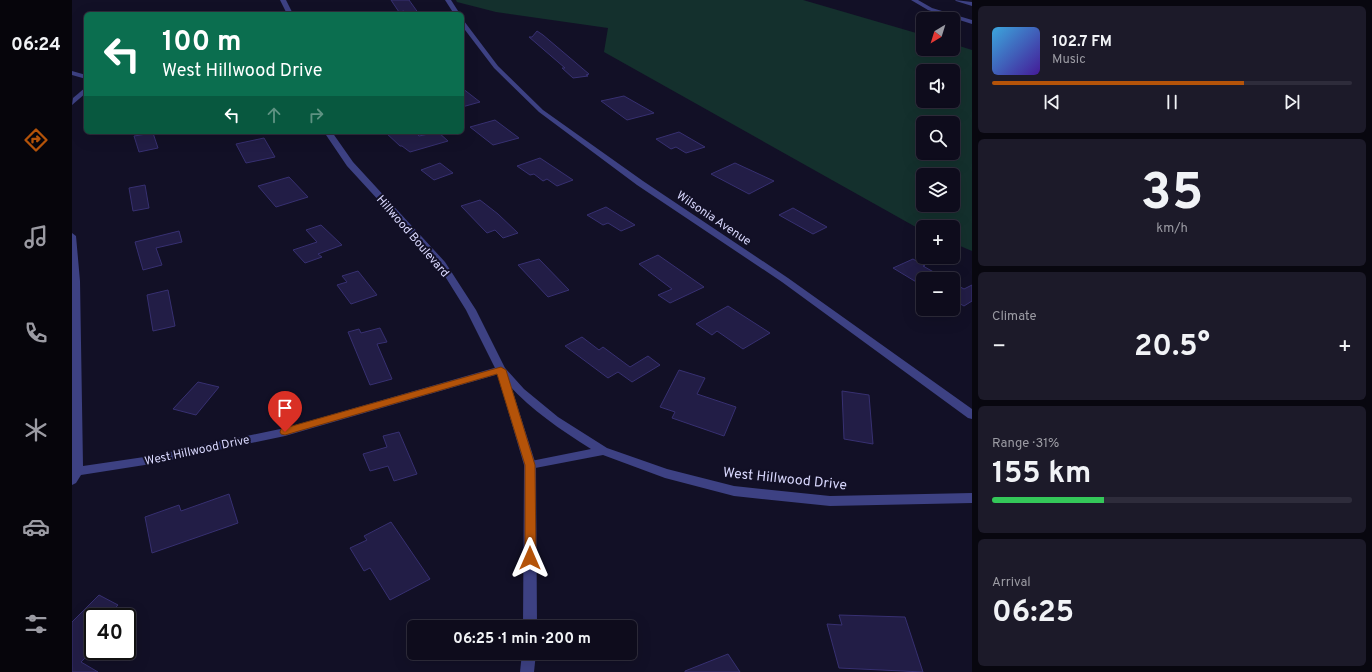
<!DOCTYPE html>
<html lang="en">
<head>
<meta charset="utf-8">
<style>
  :root { --surface:#0e0c1c; --page:#1c1a29; --text:#f1f3f6; --muted:#9b9ba3; --line:#2e2c3b; --accent:#b45309 }
  body { margin:0; font-family:Overpass,sans-serif; background:var(--page); color:var(--text); height:100vh; display:flex; flex-direction:column; font-size:15px; white-space:nowrap }
  * { box-sizing:border-box; margin:0 }
  p { font-size:13px; color:var(--muted) }
  .icon { flex:none; width:22px; height:22px; fill:none; stroke:currentColor; stroke-width:2; stroke-linecap:round; stroke-linejoin:round }
  .map { position:relative; flex:1; overflow:hidden }
  .drawer { display:flex; flex-direction:column; gap:6px; padding:6px; background:#08070f; width:400px }
  .drawer>* { flex:none }
  .guide { position:absolute; left:12px; top:12px; width:380px; height:122px; border-radius:6px; box-shadow:0 4px 16px #0002,0 0 0 1px var(--line); background:#0b6e4f; color:#fff; overflow:hidden }
  .needle { width:26px; rotate:218deg }
  .fabs { position:absolute; left:844px; top:12px; display:grid; gap:8px }
  .fabs a { display:grid; place-items:center; width:44px; height:44px; border-radius:6px; background:var(--surface); box-shadow:0 4px 16px #0002,0 0 0 1px var(--line); font-size:20px }
  .speed { position:absolute; left:12px; top:608px; display:flex; gap:8px; font-size:20px; font-weight:700; text-align:center }
  .speed>* { display:grid; place-content:center; width:52px; height:52px; border-radius:50%; background:var(--surface); box-shadow:0 4px 16px #0002,0 0 0 1px var(--line); line-height:1 }
  .speed .limit { border:2px solid #111; border-radius:6px; background:#fff; color:#111 }
  .pin { position:absolute; display:grid; place-items:center; width:34px; height:34px; color:#fff; margin:-41px -17px; border-radius:50% 50% 50% 0; rotate:-45deg; box-shadow:0 0 4px #0007 }
  .pin .icon { rotate:45deg }
  .me { position:absolute; width:44px; margin:-22px; rotate:0deg; stroke-linejoin:round; filter:drop-shadow(0 0 3px #0008) }
  .turn { display:flex; align-items:center; gap:14px; height:84px; padding:0 12px; font-size:18px }
  .turn .icon { width:52px; height:52px; stroke-width:2.5 }
  .turn b { display:block; font-size:28px; line-height:34px }
  .lanes { display:flex; align-items:center; height:38px; padding:0 12px; background:#0003; justify-content:center; gap:20px; direction:ltr }
  .lanes .off { opacity:.35 }
  .big { font-size:30px; font-weight:700; line-height:1.1 }
  .drawer .tile { flex:1; display:flex; flex-direction:column; justify-content:center; gap:6px; min-width:0; padding:0 14px; border-radius:6px; background:var(--page) }
  .drawer .dial { align-items:center; gap:0 }
  .dial b { font-size:52px; line-height:1 }
  .song { display:flex; align-items:center; gap:12px }
  .cover { width:48px; height:48px; border-radius:6px; background:linear-gradient(135deg,hsl(200 70% 55%),hsl(260 70% 35%)) }
  .played { height:4px; border-radius:2px; background:linear-gradient(90deg,var(--accent) 70%,var(--line) 70%) }
  .keys { display:flex; justify-content:space-around; direction:ltr }
  .heat { display:flex; justify-content:space-between; align-items:center; font-size:22px; direction:ltr }
  .charge { height:6px; border-radius:3px; background:linear-gradient(90deg,#34c759 31%,var(--line) 0) }
  .trip { position:absolute; left:335px; top:620px; width:230px; height:40px; border-radius:6px; background:var(--surface); box-shadow:0 4px 16px #0002,0 0 0 1px var(--line); font-weight:700; line-height:40px; text-align:center }
  main { display:flex; flex:1; min-height:0 }
  .dock { display:flex; flex-direction:column; width:72px; justify-content:space-around; align-items:center; background:#06050b; color:var(--muted) }
  .dock .icon { width:28px; height:28px }
  .dock .selected { color:var(--accent) }
  .dock b { font-size:18px; color:var(--text) }
  .map>svg:first-child { display:block }
</style>
</head>
<body>
<main>
<nav class="dock">
<b>06:24</b>
<svg class="icon selected" aria-label="directions" viewBox="0 0 24 24"><path d="M12 3l9 9-9 9-9-9zM9 14v-3h6M13 9l2 2-2 2"/></svg>
<svg class="icon" aria-label="music" viewBox="0 0 24 24"><path d="M9 18V5l10-2v13"/><circle cx="6" cy="18" r="3"/><circle cx="16" cy="16" r="3"/></svg>
<svg class="icon" aria-label="phone" viewBox="0 0 24 24"><path d="M5 4h4l2 5-3 2q2 4 5 5l2-3 5 2v4C11 20 4 13 5 4z"/></svg>
<svg class="icon" aria-label="climate" viewBox="0 0 24 24"><path d="M12 3v18M4 7l16 10M4 17L20 7"/></svg>
<svg class="icon" aria-label="car" viewBox="0 0 24 24"><path d="M5 17H2v-5l4-1 3-4h7l3 4 3 1v5h-3M9 17h6M6 11h13"/><circle cx="7" cy="17" r="2"/><circle cx="17" cy="17" r="2"/></svg>
<svg class="icon" aria-label="filters" viewBox="0 0 24 24"><path d="M4 7h16M4 17h16"/><circle cx="9" cy="7" r="2"/><circle cx="15" cy="17" r="2"/></svg>
</nav>
<div class="map">
<svg width="900" height="672" viewBox="0 0 900 672">
  <rect width="100%" height="100%" fill="#121026"/>
  <path fill="#14302d" fill-rule="evenodd" d="M 384,0 L 731,0 L 851,35 L 851,49 L 881,49 L 881,44 L 900,50 L 900,251 L 881,243 L 881,227 L 851,227 L 851,230 L 842,226 L 532,52 L 536,28 L 424,12 L 385,2 ZM 851,71 L 881,71 L 881,101 L 851,101 ZM 851,123 L 881,123 L 881,153 L 851,153 ZM 851,175 L 881,175 L 881,205 L 851,205 Z"/>
  <g fill="#221d46" stroke="#373071">
    <polygon points="319,0 337,0 347,14 334,14 332,11 327,12"/>
    <polygon points="465,31 471,35 517,74 514,75 516,76 501,78 490,68 493,68 457,37 460,37"/>
    <polygon points="390,88 408,102 390,107"/>
    <polygon points="552,96 582,113 555,120 529,101"/>
    <polygon points="423,120 447,138 421,145 398,127"/>
    <polygon points="313,132 335,132 336,134 343,132 347,136 366,132 376,141 338,152 330,146 328,146"/>
    <polygon points="607,132 633,147 614,153 604,147 599,149 584,139"/>
    <polygon points="81,133 86,148 67,152 62,136"/>
    <polygon points="192,138 203,157 174,163 164,144"/>
    <polygon points="468,158 501,180 485,186 475,179 471,181 462,174 458,175 445,166"/>
    <polygon points="368,163 381,173 362,180 349,170"/>
    <polygon points="663,163 702,181 677,194 639,174"/>
    <polygon points="217,177 236,197 204,207 186,186"/>
    <polygon points="73,185 77,208 61,211 57,188"/>
    <polygon points="408,200 426,214 446,233 431,238 423,230 415,233 389,206"/>
    <polygon points="534,207 563,225 549,231 536,223 531,225 515,215"/>
    <polygon points="721,208 755,227 741,234 707,215"/>
    <polygon points="249,225 270,245 246,254 250,257 233,263 221,250 245,242 234,230"/>
    <polygon points="107,231 110,242 84,248 90,265 71,270 63,242"/>
    <polygon points="586,255 632,287 598,303 586,295 600,289 567,264"/>
    <polygon points="467,259 497,290 476,297 446,265"/>
    <polygon points="841,259 853,266 851,266 874,279 851,279 851,286 821,268"/>
    <polygon points="286,271 305,295 279,304 265,285 275,282 270,276"/>
    <polygon points="881,283 892,289 900,285 900,301 892,306 881,300"/>
    <polygon points="96,290 103,326 81,331 75,295"/>
    <polygon points="656,306 698,333 671,349 645,331 640,335 624,324"/>
    <polygon points="308,328 315,342 305,344 320,379 298,385 276,332 287,329 289,333"/>
    <polygon points="510,337 527,350 531,347 558,367 576,356 588,365 560,382 546,372 536,378 493,346"/>
    <polygon points="607,370 633,378 625,394 664,407 652,436 600,418 603,412 588,407"/>
    <polygon points="126,382 147,387 124,415 101,409"/>
    <polygon points="770,391 797,395 801,444 772,439"/>
    <polygon points="327,432 345,474 322,481 316,466 298,471 291,454 315,447 311,436"/>
    <polygon points="157,494 166,523 80,553 73,517 107,505 109,511"/>
    <polygon points="319,522 358,579 318,600 298,568 292,571 278,548 295,540 292,536"/>
    <polygon points="27,595 46,605 35,617 21,617 21,650 9,662 26,672 0,672 0,622"/>
    <polygon points="767,615 833,617 851,672 767,668 755,624 770,625"/>
    <polygon points="656,654 668,672 613,672 613,671"/>
  </g>
  <g fill="none" stroke-linecap="round" stroke-linejoin="round">
    <g fill="#3d4183" fill-rule="evenodd">
      <polygon points="373,0 379,0 388,14 382,14"/>
      <polygon points="839,0 846,0 860,8 900,20 900,24 856,10"/>
      <polygon points="883,0 900,2 900,6 884,1"/>
      <polygon points="390,20 392,21 426,66 471,110 571,181 716,278 900,409 900,419 896,418 710,282 565,185 467,112 422,68 390,26"/>
      <polygon points="0,71 14,75 14,79 0,75"/>
      <polygon points="14,87 14,93 0,105 1,98"/>
      <path d="M 0,233 L 4,236 L 8,281 L 11,466 L 79,456 L 213,428 L 429,366 L 433,368 L 452,389 L 486,417 L 535,448 L 595,469 L 662,486 L 758,496 L 900,493 L 900,503 L 758,506 L 662,496 L 593,478 L 531,455 L 458,469 L 454,468 L 452,465 L 454,462 L 519,449 C 483,426 455,407 427,374 L 213,436 L 79,464 L 9,475 L 4,483 L 0,485 Z"/>
    </g>
    <g fill="#3d4183" fill-rule="evenodd">
      <polygon points="208,0 214,0 221,14 215,14"/>
      <polygon points="252,132 260,132 281,162 373,262 404,310 434,370 464,465 465,627 451,627 452,465 424,370 394,310 366,265 275,166"/>
      <polygon points="450,653 464,653 462,672 448,672"/>
    </g>
  </g>
  <polygon fill="#b45309" stroke="#753606" points="429,367 434,370 463,465 464,558 463,562 458,563 454,562 453,558 453,465 425,374 213,435 209,434 208,432 209,429 213,428"/>
  <g text-anchor="middle" stroke-width="4" stroke-linejoin="round" paint-order="stroke">
    <g font-size="12" fill="#d8d7fd" stroke="#121026">
      <text transform="translate(642 218) rotate(34)" y="4">Wilsonia Avenue</text>
      <text transform="translate(341 236) rotate(49)" y="4">Hillwood Boulevard</text>
      <text transform="translate(125 450) rotate(-12)" y="4">West Hillwood Drive</text>
    </g>
    <g font-size="14" fill="#d8d7fd" stroke="#121026">
      <text transform="translate(713 478) rotate(6)" y="5">West Hillwood Drive</text>
    </g>
  </g>
</svg>
<div class="fabs">
<a><svg class="needle" viewBox="-14 -14 28 28"><path d="M0-13l5 13h-10z" fill="#e53935"/><path d="M0 13l5-13h-10z" fill="#9b9ba3"/></svg></a>
<a><svg class="icon" aria-label="sound" viewBox="0 0 24 24"><path d="M4 9h4l5-4v14l-5-4H4zM17 9q2 3 0 6"/></svg></a>
<a><svg class="icon" aria-label="search" viewBox="0 0 24 24"><circle cx="10" cy="10" r="6"/><path d="M15 15l6 6"/></svg></a>
<a><svg class="icon" aria-label="layers" viewBox="0 0 24 24"><path d="M12 4l9 5-9 5-9-5zM3 14l9 5 9-5"/></svg></a>
<a>+</a>
<a>−</a>
</div>
<div class="speed"><div class="limit">40</div></div>
<div class="pin" style="left:213px;top:432px;background:#d93025"><svg class="icon" aria-label="arrive" viewBox="0 0 24 24"><path d="M6 21V4h12l-3 4 3 4H6"/></svg></div>
<svg class="me" style="left:458px;top:558px" viewBox="-20 -20 40 40"><path d="M0-17L14 15 0 8-14 15z" fill="#b45309" stroke="#fff" stroke-width="4"/></svg>
<div class="trip">06:25 · 1 min · 200 m</div>
<div class="guide">
<div class="turn"><svg class="icon" aria-label="left" viewBox="0 0 24 24"><path d="M17 20v-9H6M10 6l-5 5 5 5"/></svg><div><b>100 m</b>West Hillwood Drive</div></div>
<div class="lanes"><svg class="icon" aria-label="left" viewBox="0 0 24 24"><path d="M17 20v-9H6M10 6l-5 5 5 5"/></svg><svg class="icon off" aria-label="ahead" viewBox="0 0 24 24"><path d="M12 20V5M6 11l6-6 6 6"/></svg><svg class="icon off" aria-label="right" viewBox="0 0 24 24"><path d="M7 20v-9h11M14 6l5 5-5 5"/></svg></div>
</div>
</div>
<section class="drawer">
<div class="tile">
<div class="song"><i class="cover"></i><div><b>102.7 FM</b><p>Music</p></div></div>
<div class="played"></div>
<div class="keys"><svg class="icon" aria-label="previous" viewBox="0 0 24 24"><path d="M18 5L8 12l10 7zM5 5v14"/></svg><svg class="icon" aria-label="pause" viewBox="0 0 24 24"><path d="M8 5v14M16 5v14"/></svg><svg class="icon" aria-label="next" viewBox="0 0 24 24"><path d="M6 5l10 7-10 7zM19 5v14"/></svg></div>
</div>
<div class="tile dial"><b>35</b><p>km/h</p></div>
<div class="tile"><p>Climate</p>
<div class="heat"><a>−</a><b class="big">20.5°</b><a>+</a></div>
</div>
<div class="tile"><p>Range · 31%</p><b class="big">155 km</b><div class="charge"></div></div>
<div class="tile"><p>Arrival</p><b class="big">06:25</b></div>
</section>
</main>
</body>
</html>
